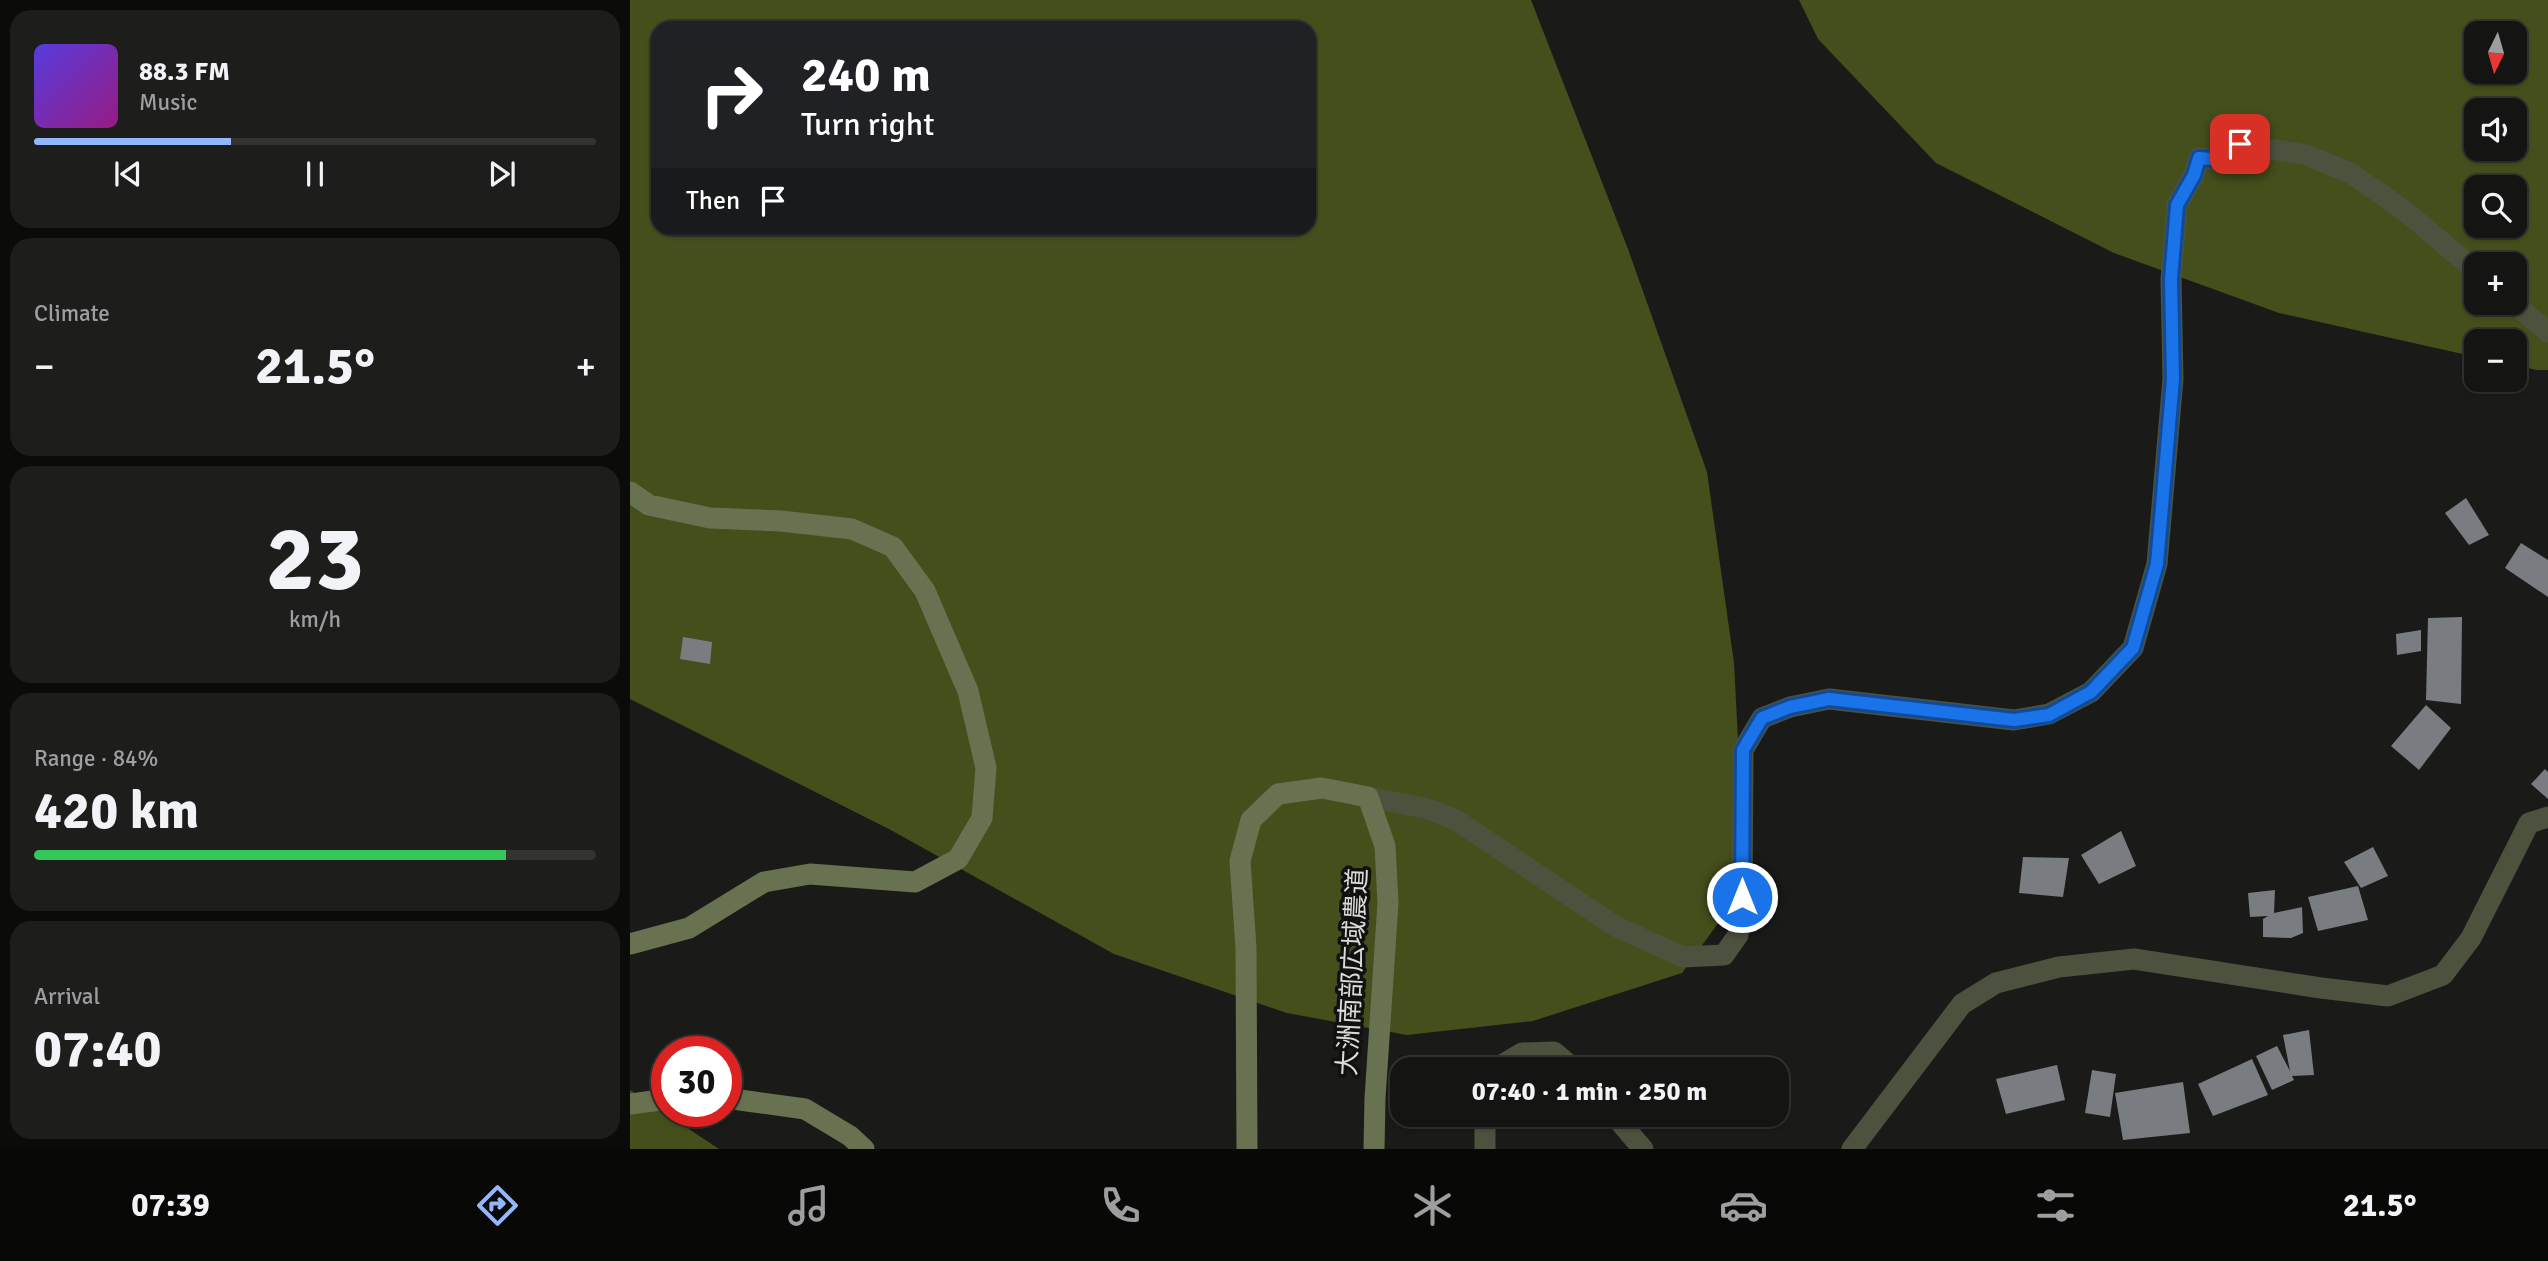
<!DOCTYPE html>
<html lang="en">
<head>
<meta charset="utf-8">
<style>
  :root { --surface:#141412; --page:#1d1d1b; --text:#f1f3f6; --muted:#9d9e9f; --line:#333332; --accent:#92b7fd }
  body { margin:0; font-family:Signika,"Noto Sans JP",sans-serif; background:var(--page); color:var(--text); height:100vh; display:flex; flex-direction:column; font-size:26px; white-space:nowrap }
  * { box-sizing:border-box; margin:0 }
  p { font-size:23px; color:var(--muted) }
  .icon { flex:none; width:38px; height:38px; fill:none; stroke:currentColor; stroke-width:2; stroke-linecap:round; stroke-linejoin:round }
  .map { position:relative; flex:1; overflow:hidden }
  .drawer { display:flex; flex-direction:column; gap:10px; padding:10px; background:#0b0b0a; width:630px }
  .drawer>* { flex:none }
  .top-card { position:absolute; left:21px; top:21px; width:665px; height:214px; border-radius:21px; box-shadow:0 2px 5px #0004,0 0 0 2px var(--line); background:#202124; color:#fff; overflow:hidden }
  .needle { width:46px; rotate:185deg }
  .controls { position:absolute; left:1834px; top:21px; display:grid; gap:14px }
  .controls a { display:grid; place-items:center; width:63px; height:63px; border-radius:14px; background:var(--surface); box-shadow:0 2px 5px #0004,0 0 0 2px var(--line); font-size:35px }
  .speed { position:absolute; left:21px; top:1036px; display:flex; gap:14px; font-size:35px; font-weight:700; text-align:center }
  .speed>* { display:grid; place-content:center; width:91px; height:91px; border-radius:50%; background:var(--surface); box-shadow:0 2px 5px #0004,0 0 0 2px var(--line); line-height:1 }
  .speed .limit { border:10px solid #d22; background:#fff; color:#111 }
  .pin { position:absolute; display:grid; place-items:center; width:60px; height:60px; color:#fff; margin:-30px; border-radius:14px; box-shadow:0 4px 10px #0006 }
  .me { position:absolute; width:77px; margin:-38px; rotate:0deg; stroke-linejoin:round; filter:drop-shadow(0 0 5px #0008) }
  .turn { display:flex; align-items:center; gap:24px; height:147px; padding:0 35px; font-size:32px }
  .turn .icon { width:91px; height:91px; stroke-width:2.5 }
  .turn b { display:block; font-size:49px; line-height:60px }
  .then { display:flex; align-items:center; height:66px; padding:0 35px; background:#0003; gap:14px; font-size:26px }
  .big { font-size:52px; font-weight:700; line-height:1.1 }
  .drawer .card { flex:1; display:flex; flex-direction:column; justify-content:center; gap:10px; min-width:0; padding:0 24px; border-radius:21px; background:var(--page) }
  .drawer .dial { align-items:center; gap:0 }
  .dial b { font-size:91px; line-height:1 }
  .song { display:flex; align-items:center; gap:21px }
  .cover { width:84px; height:84px; border-radius:10px; background:linear-gradient(135deg,hsl(250 70% 55%),hsl(310 70% 35%)) }
  .played { height:7px; border-radius:4px; background:linear-gradient(90deg,var(--accent) 35%,var(--line) 35%) }
  .keys { display:flex; justify-content:space-around; direction:ltr }
  .heat { display:flex; justify-content:space-between; align-items:center; font-size:38px; direction:ltr }
  .charge { height:10px; border-radius:5px; background:linear-gradient(90deg,#34c759 84%,var(--line) 0) }
  .trip { position:absolute; left:760px; top:1057px; width:399px; height:70px; border-radius:21px; background:var(--surface); box-shadow:0 2px 5px #0004,0 0 0 2px var(--line); font-weight:700; line-height:70px; text-align:center }
  .dock { display:flex; height:112px; justify-content:space-around; align-items:center; background:#080807; color:var(--muted) }
  .dock .icon { width:49px; height:49px }
  .dock .on { color:var(--accent) }
  .dock b { font-size:32px; color:var(--text) }
  main { display:flex; flex:1; min-height:0 }
  .map>svg:first-child { display:block }
</style>
</head>
<body>
<main>
<section class="drawer">
<div class="card">
<div class="song"><i class="cover"></i><div><b>88.3 FM</b><p>Music</p></div></div>
<div class="played"></div>
<div class="keys"><svg class="icon" aria-label="previous" viewBox="0 0 24 24"><path d="M18 5L8 12l10 7zM5 5v14"/></svg><svg class="icon" aria-label="pause" viewBox="0 0 24 24"><path d="M8 5v14M16 5v14"/></svg><svg class="icon" aria-label="next" viewBox="0 0 24 24"><path d="M6 5l10 7-10 7zM19 5v14"/></svg></div>
</div>
<div class="card"><p>Climate</p>
<div class="heat"><a>−</a><b class="big">21.5°</b><a>+</a></div>
</div>
<div class="card dial"><b>23</b><p>km/h</p></div>
<div class="card"><p>Range · 84%</p><b class="big">420 km</b><div class="charge"></div></div>
<div class="card"><p>Arrival</p><b class="big">07:40</b></div>
</section>
<div class="map">
<svg width="1918" height="1149" viewBox="0 0 1918 1149">
  <rect width="100%" height="100%" fill="#1a1b18"/>
  <g fill="#444f1c" fill-rule="evenodd">
    <path d="M 0,0 L 901,0 L 998,249 L 1077,472 L 1104,663 L 1112,817 L 1099,908 L 1052,973 L 903,1021 L 777,1035 L 657,1013 L 484,954 L 259,829 L 0,699 ZM 28,28 L 679,28 L 679,228 L 28,228 Z"/>
    <path d="M 1169,0 L 1918,0 L 1918,370 L 1906,370 L 1885,365 L 1885,341 L 1846,341 L 1846,357 L 1649,313 L 1484,253 L 1306,163 L 1188,39 ZM 1846,33 L 1885,33 L 1885,72 L 1846,72 ZM 1846,110 L 1885,110 L 1885,149 L 1846,149 ZM 1846,187 L 1885,187 L 1885,226 L 1846,226 ZM 1846,264 L 1885,264 L 1885,303 L 1846,303 Z"/>
    <polygon points="0,1090 89,1149 0,1149"/>
  </g>
  <g fill="#797c80">
    <polygon points="1836,498 1859,535 1839,545 1815,513"/>
    <polygon points="1891,543 1918,560 1918,597 1875,568"/>
    <polygon points="1832,617 1831,704 1796,700 1798,618"/>
    <polygon points="1791,630 1791,651 1767,655 1766,634"/>
    <polygon points="53,637 82,642 80,664 50,659"/>
    <polygon points="1796,705 1821,728 1789,770 1761,746"/>
    <polygon points="1915,769 1918,772 1918,799 1901,784"/>
    <polygon points="1491,831 1506,866 1469,884 1451,855"/>
    <polygon points="1743,847 1758,876 1731,888 1714,862"/>
    <polygon points="1393,857 1439,858 1433,897 1389,893"/>
    <polygon points="1728,886 1738,920 1688,931 1678,897"/>
    <polygon points="1645,890 1644,913 1672,907 1673,933 1661,938 1633,937 1633,919 1638,916 1620,917 1618,893"/>
    <polygon points="1679,1030 1684,1075 1662,1076 1664,1080 1642,1090 1626,1056 1647,1046 1660,1071 1653,1035"/>
    <polygon points="1622,1059 1638,1095 1583,1116 1568,1084"/>
    <polygon points="1427,1065 1435,1100 1376,1114 1366,1079"/>
    <polygon points="1462,1070 1486,1074 1480,1117 1455,1113"/>
    <polygon points="1553,1082 1560,1133 1493,1140 1485,1093"/>
  </g>
  <g fill="none" stroke-linecap="round" stroke-linejoin="round">
    <g stroke="#4d523e" stroke-width="21">
      <polyline points="1883,303 1918,332"/>
      <polyline points="738,797 799,809 826,820 985,926 1053,957 1094,955 1108,935 1112,897 1113,750 1132,718 1160,707 1199,699 1384,720 1419,714 1461,692 1503,648 1527,564 1543,379 1541,279 1547,205 1564,175 1569,158 1583,159 1610,144 1677,155 1722,174 1775,211 1846,271"/>
      <polyline points="865,1069 892,1053 924,1052 944,1069"/>
      <polyline points="855,1115 855,1149"/>
      <polyline points="984,1115 1013,1149"/>
      <polyline points="1222,1149 1332,1004 1366,983 1429,967 1504,959 1691,988 1758,996 1813,975 1841,938 1899,823 1918,817"/>
    </g>
    <g stroke="#697250" stroke-width="21">
      <polyline points="0,492 19,505 80,518 151,521 222,529 263,547 295,591 338,691 356,768 352,818 328,859 285,882 180,874 134,882 59,928 0,944"/>
      <polyline points="96,1098 175,1109 220,1136 234,1149"/>
      <polyline points="0,1104 37,1099"/>
      <polyline points="617,1149 616,948 610,861 621,820 648,794 692,788 738,797 755,846 758,903 745,1098 744,1149"/>
    </g>
  </g>
  <g fill="none" stroke-linecap="round" stroke-linejoin="round">
    <g stroke="#114b97" stroke-width="18">
      <polyline id="route" points="1112,897 1113,750 1132,718 1160,707 1199,699 1384,720 1419,715 1461,692 1503,648 1527,564 1543,379 1541,279 1547,205 1564,175 1569,158 1583,159 1610,144"/>
    </g>
    <use href="#route" stroke="#1a73e8" stroke-width="12"/>
  </g>
  <g text-anchor="middle" stroke-width="7" stroke-linejoin="round" paint-order="stroke">
    <g font-size="26" fill="#dbdcda" stroke="#11120f">
      <text transform="translate(722 972) rotate(-87)" y="9">大洲南部広域農道</text>
    </g>
  </g>
</svg>
<div class="controls">
<a><svg class="needle" viewBox="-14 -14 28 28"><path d="M0-13l5 13h-10z" fill="#e53935"/><path d="M0 13l5-13h-10z" fill="#9d9e9f"/></svg></a>
<a><svg class="icon" aria-label="sound" viewBox="0 0 24 24"><path d="M4 9h4l5-4v14l-5-4H4zM17 9q2 3 0 6"/></svg></a>
<a><svg class="icon" aria-label="search" viewBox="0 0 24 24"><circle cx="10" cy="10" r="6"/><path d="M15 15l6 6"/></svg></a>
<a>+</a>
<a>−</a>
</div>
<div class="speed"><div class="limit">30</div></div>
<div class="pin" style="left:1610px;top:144px;background:#d93025"><svg class="icon" aria-label="arrive" viewBox="0 0 24 24"><path d="M6 21V4h12l-3 4 3 4H6"/></svg></div>
<svg class="me" style="left:1112px;top:897px" viewBox="-20 -20 40 40"><circle r="17" fill="#1a73e8" stroke="#fff" stroke-width="3"/><path d="M0-11L8 9 0 5-8 9z" fill="#fff"/></svg>
<div class="trip">07:40 · 1 min · 250 m</div>
<div class="top-card">
<div class="turn"><svg class="icon" aria-label="right" viewBox="0 0 24 24"><path d="M7 20v-9h11M14 6l5 5-5 5"/></svg><div><b>240 m</b>Turn right</div></div>
<div class="then">Then<svg class="icon" aria-label="arrive" viewBox="0 0 24 24"><path d="M6 21V4h12l-3 4 3 4H6"/></svg></div>
</div>
</div>
</main>
<nav class="dock">
<b>07:39</b>
<svg class="icon on" aria-label="directions" viewBox="0 0 24 24"><path d="M12 3l9 9-9 9-9-9zM9 14v-3h6M13 9l2 2-2 2"/></svg>
<svg class="icon" aria-label="music" viewBox="0 0 24 24"><path d="M9 18V5l10-2v13"/><circle cx="6" cy="18" r="3"/><circle cx="16" cy="16" r="3"/></svg>
<svg class="icon" aria-label="phone" viewBox="0 0 24 24"><path d="M5 4h4l2 5-3 2q2 4 5 5l2-3 5 2v4C11 20 4 13 5 4z"/></svg>
<svg class="icon" aria-label="climate" viewBox="0 0 24 24"><path d="M12 3v18M4 7l16 10M4 17L20 7"/></svg>
<svg class="icon" aria-label="car" viewBox="0 0 24 24"><path d="M5 17H2v-5l4-1 3-4h7l3 4 3 1v5h-3M9 17h6M6 11h13"/><circle cx="7" cy="17" r="2"/><circle cx="17" cy="17" r="2"/></svg>
<svg class="icon" aria-label="filters" viewBox="0 0 24 24"><path d="M4 7h16M4 17h16"/><circle cx="9" cy="7" r="2"/><circle cx="15" cy="17" r="2"/></svg>
<b>21.5°</b>
</nav>
</body>
</html>
